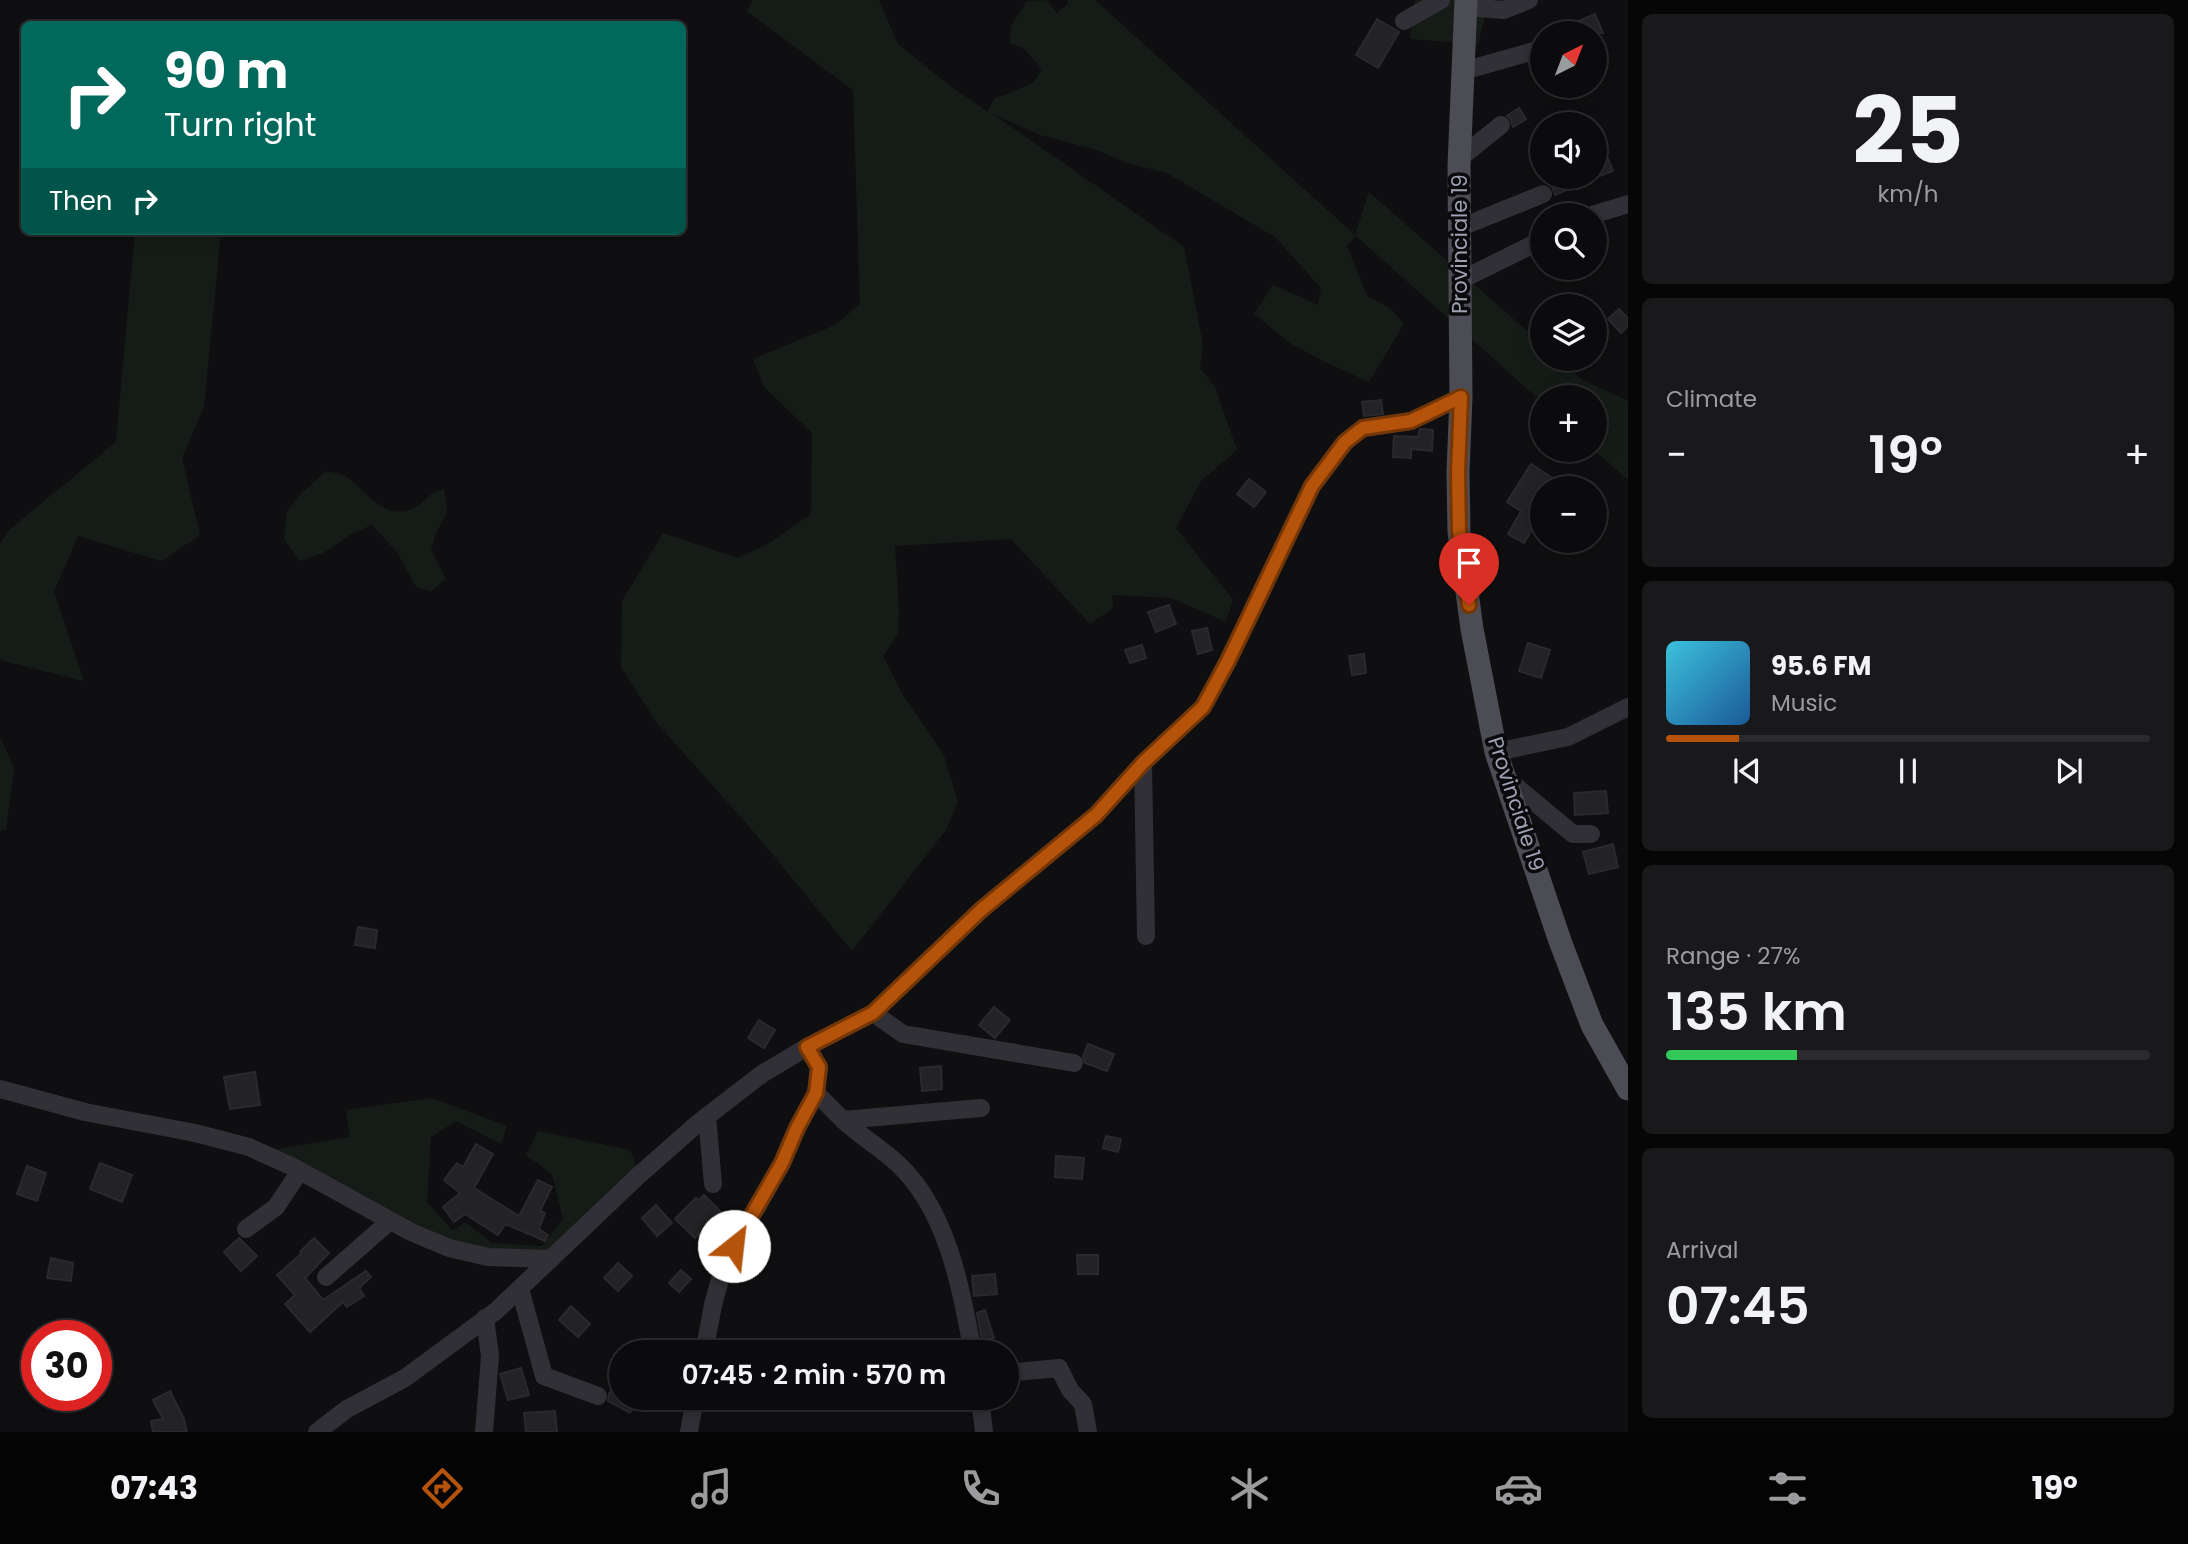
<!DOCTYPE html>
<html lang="en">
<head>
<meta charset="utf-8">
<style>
  :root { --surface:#0b0b0d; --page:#19191b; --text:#f1f3f6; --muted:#9a9b9d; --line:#2b2b2e; --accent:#b45309 }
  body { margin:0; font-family:Poppins,sans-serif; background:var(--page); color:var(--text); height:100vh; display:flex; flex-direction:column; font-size:26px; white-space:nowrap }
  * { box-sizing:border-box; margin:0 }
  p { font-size:23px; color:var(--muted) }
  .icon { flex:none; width:38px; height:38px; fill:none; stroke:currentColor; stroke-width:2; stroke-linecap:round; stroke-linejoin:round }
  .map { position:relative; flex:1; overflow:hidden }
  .sheet { display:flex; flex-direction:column; gap:14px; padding:14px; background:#060607; width:560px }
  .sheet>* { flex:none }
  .top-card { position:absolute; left:21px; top:21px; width:665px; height:214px; border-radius:10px; box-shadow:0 4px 18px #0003,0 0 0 2px var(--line); background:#00695c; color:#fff; overflow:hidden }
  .needle { width:46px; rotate:42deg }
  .tools { position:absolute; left:1530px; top:21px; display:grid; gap:14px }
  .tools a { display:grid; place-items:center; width:77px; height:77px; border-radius:50%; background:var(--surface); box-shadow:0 4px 18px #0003,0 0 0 2px var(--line); font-size:35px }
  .speed { position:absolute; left:21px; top:1320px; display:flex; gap:14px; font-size:35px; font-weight:700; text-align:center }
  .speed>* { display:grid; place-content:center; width:91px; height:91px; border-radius:50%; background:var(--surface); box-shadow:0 4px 18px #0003,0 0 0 2px var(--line); line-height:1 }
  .speed .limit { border:10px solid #d22; background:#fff; color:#111 }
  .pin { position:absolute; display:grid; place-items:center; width:60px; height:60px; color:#fff; margin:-72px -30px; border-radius:50% 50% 50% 0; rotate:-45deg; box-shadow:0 0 7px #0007 }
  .pin .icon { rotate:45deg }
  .me { position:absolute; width:77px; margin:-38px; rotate:29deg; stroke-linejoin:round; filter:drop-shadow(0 0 5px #0008) }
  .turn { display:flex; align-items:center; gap:24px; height:147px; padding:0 28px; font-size:32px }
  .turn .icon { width:91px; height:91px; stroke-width:2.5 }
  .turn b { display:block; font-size:49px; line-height:60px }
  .then { display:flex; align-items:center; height:66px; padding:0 28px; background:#0003; gap:14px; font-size:26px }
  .big { font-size:52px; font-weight:600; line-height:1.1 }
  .sheet .card { flex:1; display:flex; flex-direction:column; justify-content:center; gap:10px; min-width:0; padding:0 24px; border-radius:10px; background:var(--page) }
  .sheet .dial { align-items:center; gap:0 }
  .dial b { font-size:91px; line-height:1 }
  .song { display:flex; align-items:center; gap:21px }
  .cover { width:84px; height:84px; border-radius:10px; background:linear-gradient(135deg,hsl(190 70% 55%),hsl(210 70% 35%)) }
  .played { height:7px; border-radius:4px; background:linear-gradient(90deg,var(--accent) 15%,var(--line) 15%) }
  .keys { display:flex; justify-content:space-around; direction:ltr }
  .heat { display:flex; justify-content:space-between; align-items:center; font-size:38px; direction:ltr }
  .charge { height:10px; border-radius:5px; background:linear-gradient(90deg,#34c759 27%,var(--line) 0) }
  .trip { position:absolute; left:609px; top:1340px; width:410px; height:70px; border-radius:35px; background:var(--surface); box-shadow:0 4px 18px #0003,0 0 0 2px var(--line); font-weight:600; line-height:70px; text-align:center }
  .tabs { display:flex; height:112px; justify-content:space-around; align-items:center; background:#040405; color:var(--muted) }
  .tabs .icon { width:49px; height:49px }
  .tabs .selected { color:var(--accent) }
  .tabs b { font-size:32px; color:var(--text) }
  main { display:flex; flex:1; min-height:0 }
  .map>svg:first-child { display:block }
</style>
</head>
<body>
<main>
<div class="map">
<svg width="1628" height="1432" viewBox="0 0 1628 1432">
  <rect width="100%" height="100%" fill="#0f0f11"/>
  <g fill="#151c17">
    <polygon points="753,0 879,0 898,44 948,84 988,112 994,99 1033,83 1042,69 1023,48 1010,43 1011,26 1027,1 1046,0 1057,13 1068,4 1068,0 1095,0 1355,235 1369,192 1542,344 1542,359 1559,359 1581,379 1628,401 1628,480 1594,450 1594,397 1542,397 1542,402 1356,236 1347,246 1367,296 1390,308 1404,324 1369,382 1323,361 1291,344 1254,314 1273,285 1318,305 1321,288 1275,237 1167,173 1127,163 1097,150 1040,135 993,114 1184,247 1203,345 1200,368 1215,387 1237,450 1201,481 1176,528 1233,600 1226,622 1171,598 1112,595 1113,608 1090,624 1011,539 895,546 899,612 898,634 883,656 903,695 944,755 958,802 946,830 852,951 754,832 657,723 621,667 622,601 663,533 738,558 768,544 811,514 812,433 764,387 753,359 835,325 860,304 853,90 747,11"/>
    <polygon points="1415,0 1489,0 1478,44 1410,39"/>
    <polygon points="221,231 204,407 182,458 200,535 161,561 78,536 54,592 84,681 0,660 0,544 9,530 116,442 135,232"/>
    <path d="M 326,471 C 333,473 341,473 347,477 C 366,491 384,521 412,509 C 425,504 425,494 444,489 L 447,512 L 436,533 L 431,550 L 446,579 L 431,591 L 416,587 L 397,552 L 372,525 L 353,533 L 325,552 L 300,561 L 284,539 L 287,511 L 300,495 Z"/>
    <polygon points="0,737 14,768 6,830 0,831"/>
    <polygon points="432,1098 507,1126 501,1144 456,1121 431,1137 427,1202 453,1231 465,1222 492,1243 542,1246 563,1219 552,1174 526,1155 538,1131 630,1150 638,1171 555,1254 529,1261 438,1253 355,1209 217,1139 219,1129 272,1150 350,1137 346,1110"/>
  </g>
  <g fill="#232225" stroke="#2a292d" stroke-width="2">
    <polygon points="1595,14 1603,33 1550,33"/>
    <polygon points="1377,19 1399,32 1378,68 1356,55"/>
    <polygon points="1519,108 1526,119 1513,127 1510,118 1507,116"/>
    <polygon points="1594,125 1613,171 1600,176 1594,162"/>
    <polygon points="1548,177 1598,177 1555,195"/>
    <polygon points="1619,309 1628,318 1628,326 1621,333 1608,319"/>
    <polygon points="1381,400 1383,414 1364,416 1362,402"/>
    <polygon points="1420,429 1433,430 1432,451 1411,449 1411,458 1393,457 1394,436 1418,437"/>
    <polygon points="1531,464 1568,488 1542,488 1542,514 1524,543 1508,534 1521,511 1507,502"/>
    <polygon points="1249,479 1266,492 1254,507 1237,494"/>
    <polygon points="1169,605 1176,624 1156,632 1148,612"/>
    <polygon points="1207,628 1212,650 1198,654 1192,631"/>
    <polygon points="1528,643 1550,650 1541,678 1519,671"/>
    <polygon points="1142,645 1146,658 1130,663 1125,650"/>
    <polygon points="1364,654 1366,673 1352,675 1349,656"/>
    <polygon points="1606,791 1608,813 1575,815 1574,793"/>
    <polygon points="1613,844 1618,867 1589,874 1583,852"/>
    <polygon points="358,927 377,930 375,948 355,945"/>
    <polygon points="994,1007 1010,1020 995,1038 979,1025"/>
    <polygon points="759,1020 775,1030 764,1048 748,1038"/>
    <polygon points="1088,1044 1114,1054 1107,1071 1085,1063 1083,1057"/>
    <polygon points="941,1066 942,1089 922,1091 920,1068"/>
    <polygon points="255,1072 260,1105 230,1109 224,1077"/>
    <polygon points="1106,1136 1121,1139 1118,1152 1103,1148"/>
    <polygon points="476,1144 493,1154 474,1188 519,1216 538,1180 552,1187 540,1211 545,1213 539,1229 548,1235 545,1241 505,1224 498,1235 465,1214 454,1222 443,1207 460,1193 444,1180 457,1163 463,1167"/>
    <polygon points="1056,1156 1084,1158 1082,1179 1055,1177"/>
    <polygon points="100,1163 132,1175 122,1202 90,1189"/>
    <polygon points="27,1166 46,1173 37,1201 17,1194"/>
    <polygon points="704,1195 721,1212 695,1238 675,1219 696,1198 698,1200"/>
    <polygon points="656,1205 672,1223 657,1236 642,1218"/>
    <polygon points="239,1238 257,1256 241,1271 224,1252"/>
    <polygon points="314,1238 329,1253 305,1278 323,1300 366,1271 371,1277 359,1288 364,1296 347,1307 343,1302 310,1332 285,1304 295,1295 277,1275 301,1254 300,1252"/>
    <polygon points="1077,1255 1098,1255 1098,1274 1078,1274"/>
    <polygon points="51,1258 73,1263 71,1281 47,1278"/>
    <polygon points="618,1263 632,1276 618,1291 604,1278"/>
    <polygon points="681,1270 691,1279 679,1292 669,1283"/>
    <polygon points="995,1274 997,1294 974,1296 972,1276"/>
    <polygon points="571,1306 590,1324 578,1337 559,1320"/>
    <polygon points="985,1310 994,1338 982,1341 977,1313"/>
    <polygon points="521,1368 529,1395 508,1400 500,1374"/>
    <polygon points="621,1372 621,1398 639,1398 630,1413 608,1401 609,1394"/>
    <polygon points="170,1391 184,1419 187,1432 153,1432 151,1421 163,1419 153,1400"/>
    <polygon points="555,1411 557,1432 526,1432 524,1413"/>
  </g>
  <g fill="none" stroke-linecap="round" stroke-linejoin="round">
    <g stroke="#303036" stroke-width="18">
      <polyline points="1466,7 1504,10 1529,0"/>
      <polyline points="1404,21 1441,0"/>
      <polyline points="1463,71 1534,51"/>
      <polyline points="1460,158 1501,125"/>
      <polyline points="1592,215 1628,204"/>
      <polyline points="1459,228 1543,194"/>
      <polyline points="1459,281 1542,240"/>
      <polyline points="1143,763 1146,936"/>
      <polyline points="1591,834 1573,834 1507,779 1496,752 1568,737 1628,707"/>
      <polyline points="873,1013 903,1034 1074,1063"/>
      <polyline points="0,1089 85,1112 195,1133 249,1147 293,1167 411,1232 449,1248 488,1257 551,1259"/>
      <path d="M 816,1093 C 825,1102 834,1111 843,1120 C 860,1136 881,1148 898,1164 C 948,1211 961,1289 973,1353"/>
      <polyline points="707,1116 713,1184"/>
      <polyline points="843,1120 981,1108"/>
      <polyline points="246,1229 276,1207 300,1171"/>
      <polyline points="326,1277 390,1221"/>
      <polyline points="520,1289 544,1376 598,1396"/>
      <polyline points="704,1353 713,1305 724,1265 782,1163 797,1128 816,1093 819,1067 807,1047"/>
      <polyline points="1006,1373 1059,1368 1070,1390 1083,1404 1088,1432"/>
      <polyline points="980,1398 984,1432"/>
      <polyline points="317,1432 347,1409 405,1378 496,1311 638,1176 697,1124 762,1074 807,1047 873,1013 981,910 1096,815 1143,763 1203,707 1228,661 1312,486 1345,442 1363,428 1411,421 1461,397"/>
      <polyline points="484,1432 490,1356 485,1318"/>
      <polyline points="689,1432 695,1398"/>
    </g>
    <polyline stroke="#4c4c55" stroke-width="23" points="1466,0 1459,166 1461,397 1458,472 1459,532 1472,629 1496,752 1560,941 1592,1025 1628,1089"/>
  </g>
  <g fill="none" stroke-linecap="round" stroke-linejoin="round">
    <g stroke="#753606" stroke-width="18">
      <polyline id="route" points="734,1246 782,1163 797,1128 816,1093 819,1067 807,1047 873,1013 981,910 1096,815 1143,763 1203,707 1228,661 1312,486 1345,442 1363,428 1411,421 1461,397 1458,472 1459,531 1469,605"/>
    </g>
    <use href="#route" stroke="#b45309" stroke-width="12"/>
  </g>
  <g text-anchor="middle" stroke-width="7" stroke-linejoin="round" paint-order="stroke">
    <g font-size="21" fill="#9fa1b3" stroke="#0a0a0c">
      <text transform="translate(1460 244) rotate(-90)" y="7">Provinciale 19</text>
      <text transform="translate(1516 804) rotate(72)" y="7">Provinciale 19</text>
    </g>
  </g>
</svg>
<div class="tools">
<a><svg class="needle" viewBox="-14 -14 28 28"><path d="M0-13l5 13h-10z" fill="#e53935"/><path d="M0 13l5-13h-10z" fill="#9a9b9d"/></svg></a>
<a><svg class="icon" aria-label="sound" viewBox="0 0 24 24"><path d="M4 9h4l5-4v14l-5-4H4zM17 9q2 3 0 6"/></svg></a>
<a><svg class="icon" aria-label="search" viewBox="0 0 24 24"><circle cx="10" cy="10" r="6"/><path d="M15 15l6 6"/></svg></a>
<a><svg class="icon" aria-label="layers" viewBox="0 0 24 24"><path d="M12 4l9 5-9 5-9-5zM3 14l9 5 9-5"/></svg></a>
<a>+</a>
<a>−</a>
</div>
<div class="speed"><div class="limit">30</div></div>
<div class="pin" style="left:1469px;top:605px;background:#d93025"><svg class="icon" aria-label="arrive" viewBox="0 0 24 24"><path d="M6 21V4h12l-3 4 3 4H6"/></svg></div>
<svg class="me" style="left:734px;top:1246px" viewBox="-20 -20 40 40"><circle r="19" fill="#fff"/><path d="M0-13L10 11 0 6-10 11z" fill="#b45309"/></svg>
<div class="trip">07:45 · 2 min · 570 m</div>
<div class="top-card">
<div class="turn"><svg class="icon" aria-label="right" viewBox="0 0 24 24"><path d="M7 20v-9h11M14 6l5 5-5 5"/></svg><div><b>90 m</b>Turn right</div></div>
<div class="then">Then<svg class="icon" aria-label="right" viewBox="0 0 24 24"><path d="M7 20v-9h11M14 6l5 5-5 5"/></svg></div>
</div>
</div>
<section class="sheet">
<div class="card dial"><b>25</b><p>km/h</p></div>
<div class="card"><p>Climate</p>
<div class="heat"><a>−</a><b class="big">19°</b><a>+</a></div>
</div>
<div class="card">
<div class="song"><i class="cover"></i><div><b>95.6 FM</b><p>Music</p></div></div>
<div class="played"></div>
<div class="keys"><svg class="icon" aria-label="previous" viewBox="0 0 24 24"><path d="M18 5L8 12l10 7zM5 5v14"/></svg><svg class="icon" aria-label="pause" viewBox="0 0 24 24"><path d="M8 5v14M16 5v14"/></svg><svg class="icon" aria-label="next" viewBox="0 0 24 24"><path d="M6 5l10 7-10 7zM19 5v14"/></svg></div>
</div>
<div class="card"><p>Range · 27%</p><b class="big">135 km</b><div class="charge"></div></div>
<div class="card"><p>Arrival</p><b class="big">07:45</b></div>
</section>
</main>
<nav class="tabs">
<b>07:43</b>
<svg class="icon selected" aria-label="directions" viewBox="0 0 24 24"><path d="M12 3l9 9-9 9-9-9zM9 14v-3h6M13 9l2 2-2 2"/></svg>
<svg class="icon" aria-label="music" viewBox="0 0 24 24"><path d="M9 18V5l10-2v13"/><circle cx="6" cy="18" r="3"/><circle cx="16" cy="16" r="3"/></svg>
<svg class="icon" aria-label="phone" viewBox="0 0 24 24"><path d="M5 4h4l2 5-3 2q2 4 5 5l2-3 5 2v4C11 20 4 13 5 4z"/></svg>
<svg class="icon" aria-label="climate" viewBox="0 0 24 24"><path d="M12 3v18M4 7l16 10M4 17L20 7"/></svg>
<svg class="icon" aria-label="car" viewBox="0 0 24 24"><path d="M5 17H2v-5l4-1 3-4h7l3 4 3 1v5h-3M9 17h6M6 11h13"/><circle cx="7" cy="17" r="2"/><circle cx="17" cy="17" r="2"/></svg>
<svg class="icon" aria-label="filters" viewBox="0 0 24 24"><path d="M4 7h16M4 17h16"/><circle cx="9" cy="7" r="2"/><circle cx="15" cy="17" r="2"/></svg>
<b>19°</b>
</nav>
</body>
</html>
